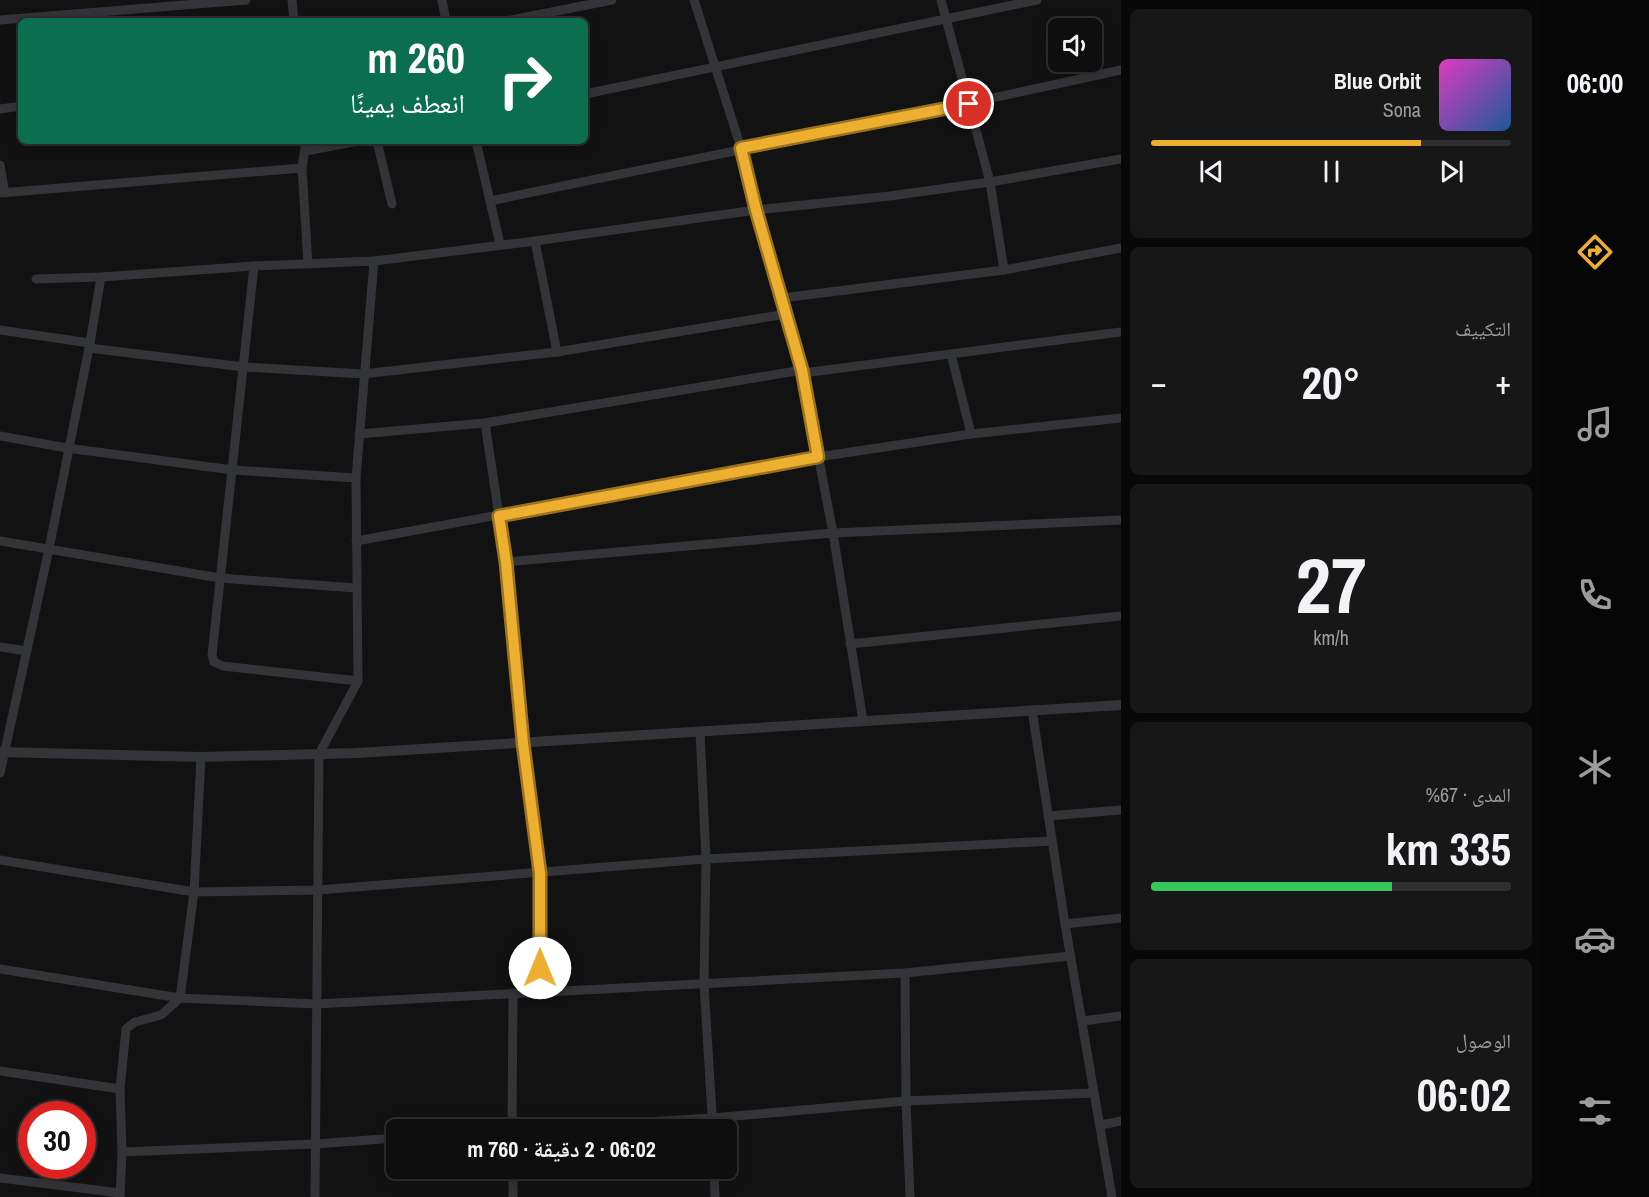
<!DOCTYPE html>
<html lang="ar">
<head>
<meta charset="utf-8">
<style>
  :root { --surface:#0e0e0e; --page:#171717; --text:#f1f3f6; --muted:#9b9c9e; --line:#2e2e2e; --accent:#edaf30 }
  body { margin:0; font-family:"Archivo Narrow","Noto Naskh Arabic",sans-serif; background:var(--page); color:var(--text); direction:rtl; height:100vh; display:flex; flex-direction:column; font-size:22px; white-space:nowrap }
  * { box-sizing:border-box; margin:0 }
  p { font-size:20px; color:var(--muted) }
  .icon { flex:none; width:33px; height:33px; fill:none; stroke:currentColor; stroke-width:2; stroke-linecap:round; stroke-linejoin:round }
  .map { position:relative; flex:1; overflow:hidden; direction:ltr }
  .sheet { display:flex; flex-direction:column; gap:9px; padding:9px; background:#080808; width:420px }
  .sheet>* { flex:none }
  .guide { position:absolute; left:18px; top:18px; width:570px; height:126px; border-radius:9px; box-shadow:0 3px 15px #0003,0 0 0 2px var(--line); direction:rtl; background:#0b6e4f; color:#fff; overflow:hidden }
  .fabs { position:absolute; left:1048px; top:18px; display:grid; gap:12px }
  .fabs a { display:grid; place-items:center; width:54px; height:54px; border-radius:9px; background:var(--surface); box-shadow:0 3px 15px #0003,0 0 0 2px var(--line); font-size:30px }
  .speed { position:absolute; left:18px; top:1101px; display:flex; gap:12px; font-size:30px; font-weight:700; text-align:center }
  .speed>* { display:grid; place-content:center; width:78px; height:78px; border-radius:50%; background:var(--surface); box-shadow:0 3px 15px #0003,0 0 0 2px var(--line); line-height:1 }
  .speed .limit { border:9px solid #d22; background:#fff; color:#111 }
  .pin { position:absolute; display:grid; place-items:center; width:51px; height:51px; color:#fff; margin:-26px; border:3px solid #fff; border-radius:50%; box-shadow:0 2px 6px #0007 }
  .me { position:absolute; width:66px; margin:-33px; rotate:0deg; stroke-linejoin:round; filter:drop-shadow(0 0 4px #0008) }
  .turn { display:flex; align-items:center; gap:21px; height:126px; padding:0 24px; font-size:27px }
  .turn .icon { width:78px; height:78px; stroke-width:2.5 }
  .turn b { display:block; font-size:42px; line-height:51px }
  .big { font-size:45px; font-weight:700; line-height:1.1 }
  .sheet .card { flex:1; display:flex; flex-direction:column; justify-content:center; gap:9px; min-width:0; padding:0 21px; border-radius:9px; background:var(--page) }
  .sheet .dial { align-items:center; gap:0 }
  .dial b { font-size:78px; line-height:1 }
  .song { display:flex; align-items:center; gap:18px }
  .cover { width:72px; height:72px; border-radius:9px; background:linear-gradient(135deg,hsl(310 70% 55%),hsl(210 70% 35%)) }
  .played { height:6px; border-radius:3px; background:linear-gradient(90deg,var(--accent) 75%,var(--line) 75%) }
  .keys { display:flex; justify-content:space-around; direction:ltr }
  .heat { display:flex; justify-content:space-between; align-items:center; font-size:33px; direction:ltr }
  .charge { height:9px; border-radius:4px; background:linear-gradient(90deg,#34c759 67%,var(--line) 0) }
  .trip { position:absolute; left:386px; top:1119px; width:351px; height:60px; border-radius:9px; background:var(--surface); box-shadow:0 3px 15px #0003,0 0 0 2px var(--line); font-weight:700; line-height:60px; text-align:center; direction:rtl }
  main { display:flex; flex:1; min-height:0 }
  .tabs { display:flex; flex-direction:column; width:108px; justify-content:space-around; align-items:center; background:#060606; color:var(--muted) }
  .tabs .icon { width:42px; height:42px }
  .tabs .active { color:var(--accent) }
  .tabs b { font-size:27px; color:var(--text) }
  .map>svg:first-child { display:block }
</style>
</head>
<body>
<main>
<nav class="tabs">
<b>06:00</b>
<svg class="icon active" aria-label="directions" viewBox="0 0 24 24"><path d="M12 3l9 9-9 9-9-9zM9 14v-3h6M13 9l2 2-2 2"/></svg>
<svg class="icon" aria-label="music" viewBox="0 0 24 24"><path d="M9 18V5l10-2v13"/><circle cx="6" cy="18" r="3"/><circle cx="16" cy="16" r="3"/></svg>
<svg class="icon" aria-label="phone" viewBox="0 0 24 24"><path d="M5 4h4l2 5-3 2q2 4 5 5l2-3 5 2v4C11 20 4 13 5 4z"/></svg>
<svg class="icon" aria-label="climate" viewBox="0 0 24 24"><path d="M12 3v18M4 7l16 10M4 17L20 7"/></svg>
<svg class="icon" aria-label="car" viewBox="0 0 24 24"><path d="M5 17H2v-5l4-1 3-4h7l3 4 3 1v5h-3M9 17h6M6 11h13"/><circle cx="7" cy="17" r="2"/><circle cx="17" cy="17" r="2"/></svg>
<svg class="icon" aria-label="filters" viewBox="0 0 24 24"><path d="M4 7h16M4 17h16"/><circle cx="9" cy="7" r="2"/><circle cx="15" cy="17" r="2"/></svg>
</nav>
<section class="sheet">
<div class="card">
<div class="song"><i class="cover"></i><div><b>Blue Orbit</b><p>Sona</p></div></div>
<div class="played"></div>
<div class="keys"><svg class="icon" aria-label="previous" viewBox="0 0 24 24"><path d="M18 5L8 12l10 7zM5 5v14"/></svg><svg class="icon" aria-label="pause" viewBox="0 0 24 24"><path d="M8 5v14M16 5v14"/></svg><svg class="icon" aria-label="next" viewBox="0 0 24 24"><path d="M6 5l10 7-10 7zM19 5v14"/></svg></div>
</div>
<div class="card"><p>التكييف</p>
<div class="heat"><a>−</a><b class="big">20°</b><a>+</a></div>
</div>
<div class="card dial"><b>27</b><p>km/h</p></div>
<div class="card"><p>المدى · 67%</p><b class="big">335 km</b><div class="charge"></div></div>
<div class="card"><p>الوصول</p><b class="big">06:02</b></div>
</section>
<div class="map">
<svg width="1121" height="1197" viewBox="0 0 1121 1197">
  <rect width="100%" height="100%" fill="#121213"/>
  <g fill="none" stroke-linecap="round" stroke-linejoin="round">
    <g stroke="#333438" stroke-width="9">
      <polyline points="292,0 294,21"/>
      <polyline points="442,0 446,21"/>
      <polyline points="694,0 741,148 802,370 833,533 863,721"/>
      <polyline points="941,0 990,182 1004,270"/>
      <polyline points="0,20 246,0"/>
      <polyline points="506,21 612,0"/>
      <polyline points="585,94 1037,0"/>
      <polyline points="0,109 21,106"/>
      <polyline points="306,141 302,168 308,264"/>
      <polyline points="377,141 392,204"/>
      <polyline points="476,141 500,244"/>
      <polyline points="306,151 358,141"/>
      <polyline points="0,165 5,193"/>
      <polyline points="0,193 302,168"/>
      <path d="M 490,201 C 701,157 912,117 1121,70"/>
      <polyline points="535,241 557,352"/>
      <polyline points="254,266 212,655 214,662 223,666 358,681"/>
      <polyline points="36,279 101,277"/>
      <polyline points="782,298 1004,270 1121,248"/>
      <polyline points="0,330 90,343"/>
      <polyline points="89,348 244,367 363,374 557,352 786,314"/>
      <polyline points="951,354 971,434"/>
      <polyline points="803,373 1121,332"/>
      <polyline points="485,423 506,562 523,743 540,872 541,991"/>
      <polyline points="359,434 485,423 802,370"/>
      <polyline points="0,436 67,448 233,470 356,478"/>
      <polyline points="0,541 220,578 356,588"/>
      <polyline points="356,541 818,457 971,434 1121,418"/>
      <polyline points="506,562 833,533 1121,520"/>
      <polyline points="850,644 1121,616"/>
      <polyline points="0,647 27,651"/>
      <polyline points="1032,710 1065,924 1112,1197"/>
      <polyline points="700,732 706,859 704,984 713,1130"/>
      <polyline points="0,773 49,549 90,343 101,277 254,266 374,261 535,241 756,210 890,196 990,182 1121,159"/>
      <polyline points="1048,816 1121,810"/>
      <polyline points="0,860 194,892 318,890 706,859 1052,841"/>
      <polyline points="1065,924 1121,918"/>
      <polyline points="0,969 180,998 316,1004 905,973 1071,956"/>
      <polyline points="905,973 906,1101 910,1197"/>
      <polyline points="1083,1021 1121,1016"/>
      <polyline points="0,1071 120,1089"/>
      <polyline points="1101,1125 1121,1121"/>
      <polyline points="512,1130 513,993"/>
      <polyline points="515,1130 712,1118 906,1101 1093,1093"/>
      <polyline points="122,1152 120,1089 126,1029 135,1022 161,1015 180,998 194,892 201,757"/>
      <polyline points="513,1168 513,1197"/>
      <polyline points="714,1168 715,1197"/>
      <polyline points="0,1178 120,1193"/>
      <polyline points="120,1197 122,1152 315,1144 396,1138"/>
      <polyline points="315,1197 319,754 358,681 356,478 374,261"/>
    </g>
    <polyline stroke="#333438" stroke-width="10" points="0,752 201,757 357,753 1121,705"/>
  </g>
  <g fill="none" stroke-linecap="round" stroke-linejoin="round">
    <g stroke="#9a721f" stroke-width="15">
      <polyline id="route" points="540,968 540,873 523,743 506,562 499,516 818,457 802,370 756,210 741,148 969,104"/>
    </g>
    <use href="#route" stroke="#edaf30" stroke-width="10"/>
  </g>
</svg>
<div class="fabs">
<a><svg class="icon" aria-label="sound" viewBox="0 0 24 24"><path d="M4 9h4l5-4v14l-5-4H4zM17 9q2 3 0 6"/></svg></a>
</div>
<div class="speed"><div class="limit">30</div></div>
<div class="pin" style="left:969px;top:104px;background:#d93025"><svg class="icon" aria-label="arrive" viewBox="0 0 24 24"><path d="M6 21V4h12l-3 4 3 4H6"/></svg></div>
<svg class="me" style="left:540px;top:968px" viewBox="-20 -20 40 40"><circle r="19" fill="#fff"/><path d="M0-13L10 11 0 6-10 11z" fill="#edaf30"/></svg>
<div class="trip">06:02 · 2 دقيقة · 760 m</div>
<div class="guide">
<div class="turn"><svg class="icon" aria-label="right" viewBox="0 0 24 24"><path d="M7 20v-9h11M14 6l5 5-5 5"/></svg><div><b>260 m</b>انعطف يمينًا</div></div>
</div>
</div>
</main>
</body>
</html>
